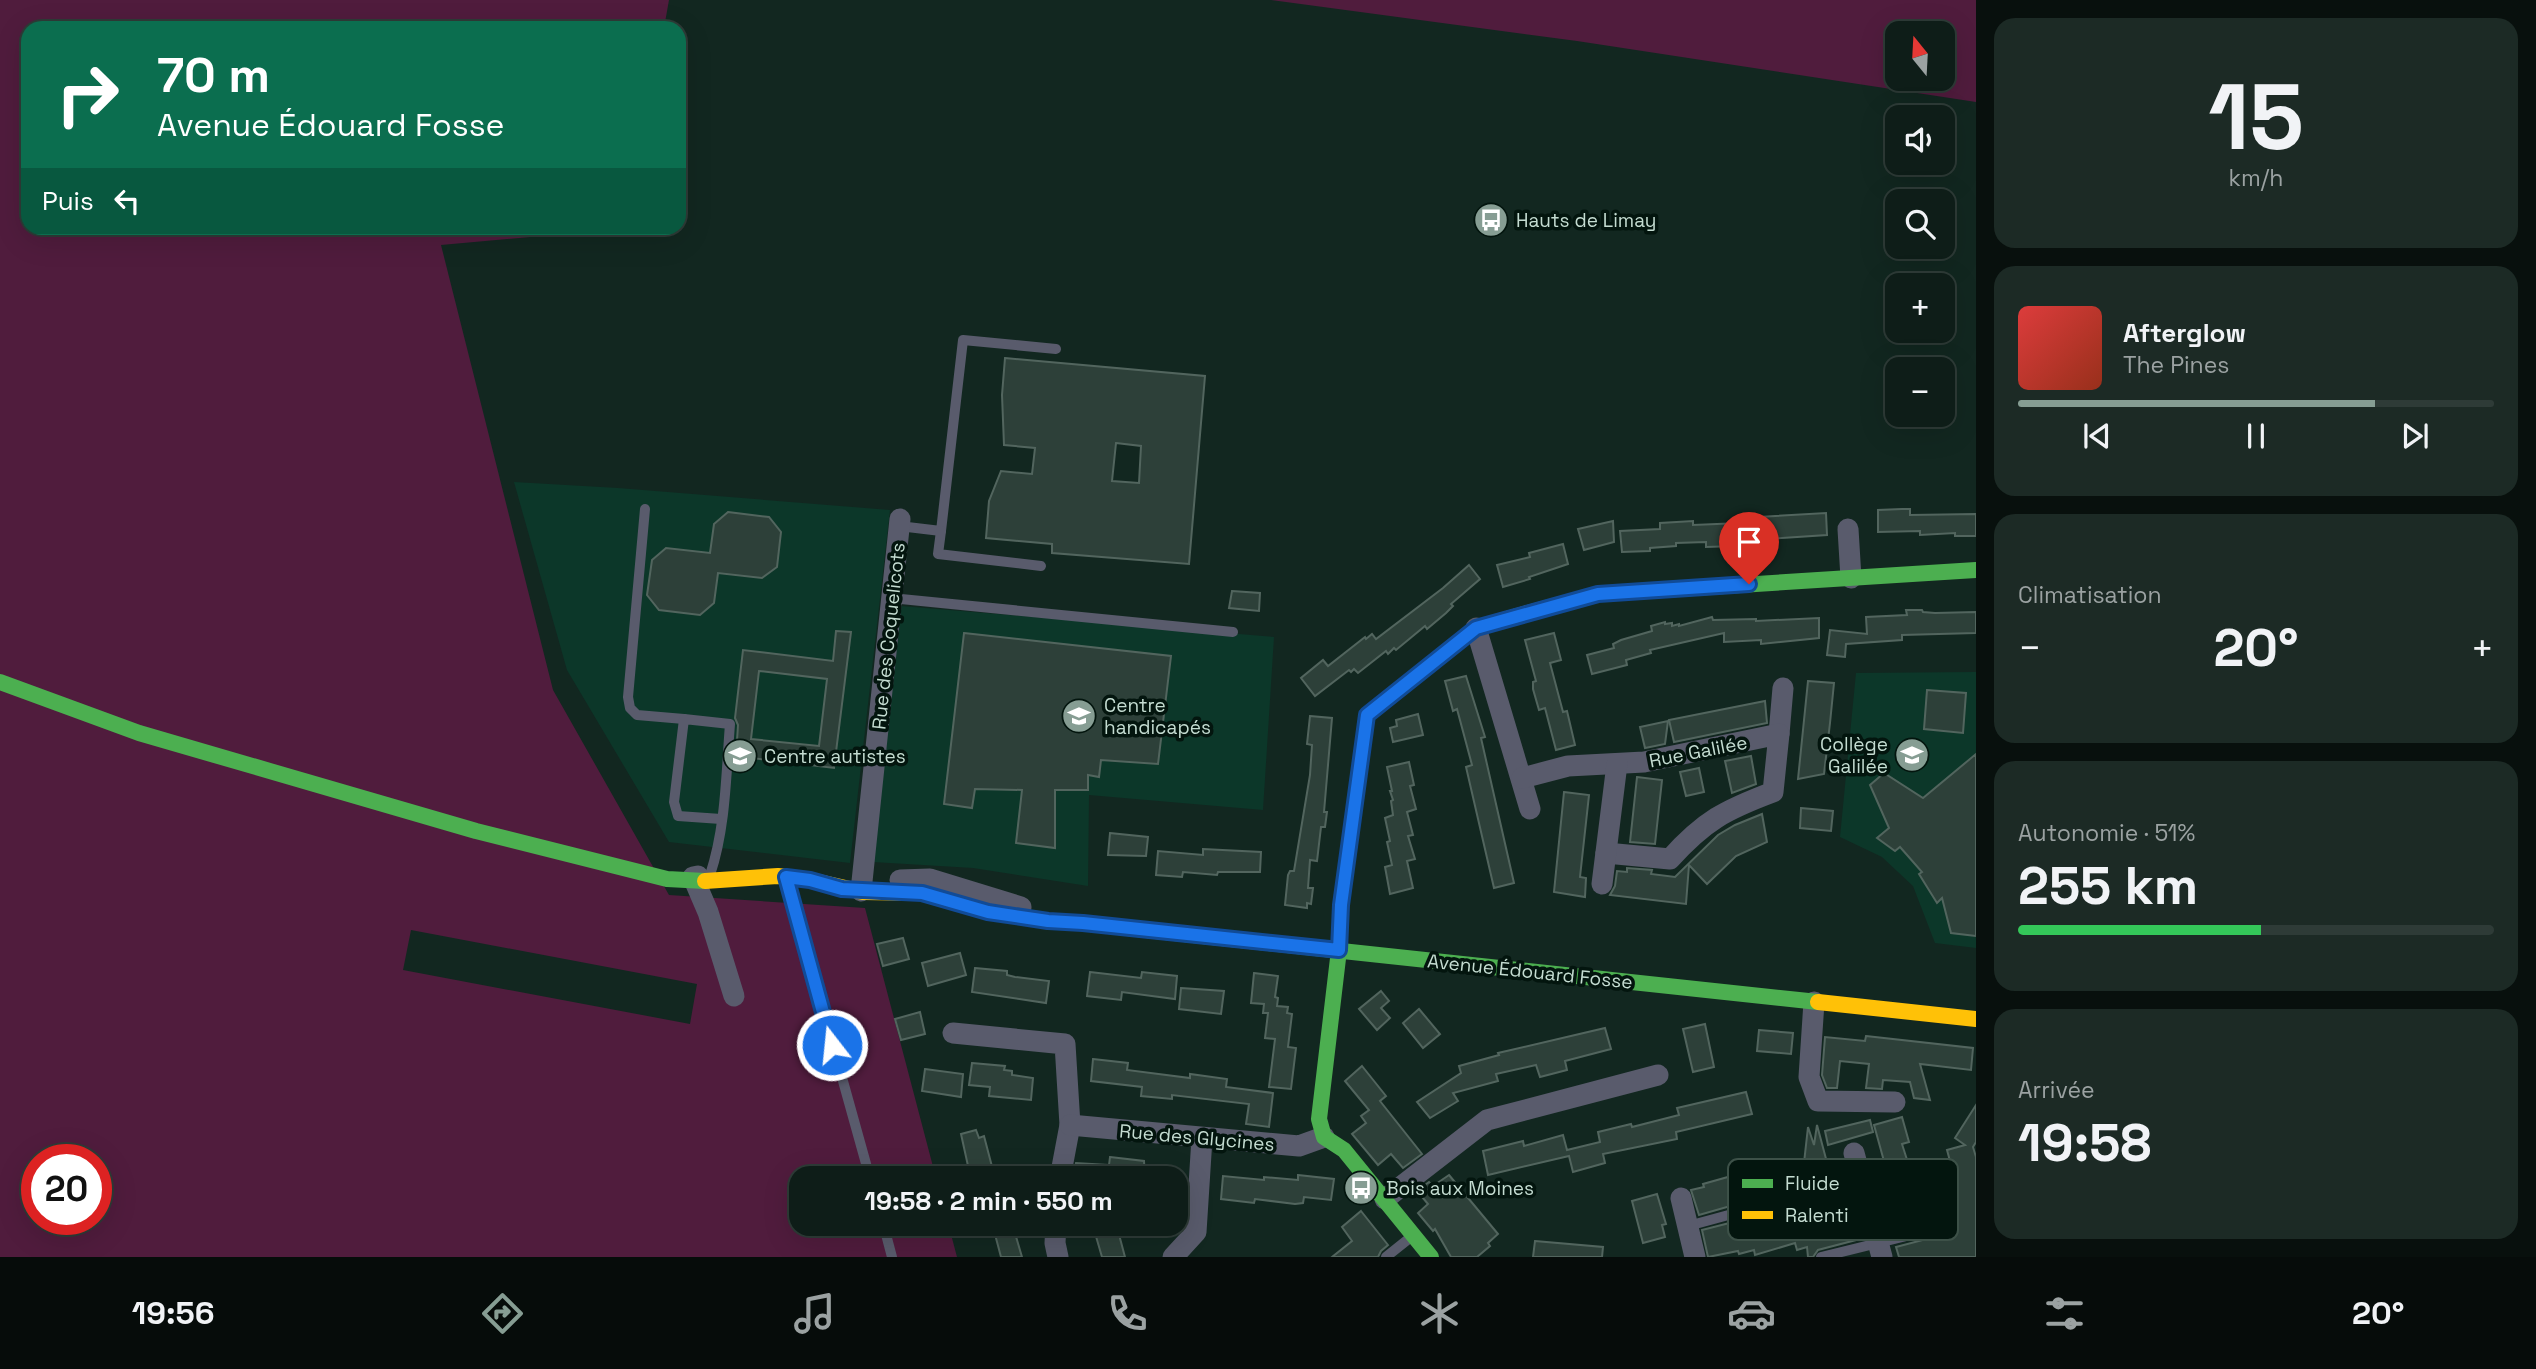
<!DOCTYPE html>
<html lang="fr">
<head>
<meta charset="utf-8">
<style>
  :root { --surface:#0e1d18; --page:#1c2a25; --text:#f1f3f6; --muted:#9ba2a2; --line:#2e3b37; --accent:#869d93 }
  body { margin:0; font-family:"Space Grotesk",sans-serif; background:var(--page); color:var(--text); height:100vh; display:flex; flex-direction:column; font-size:26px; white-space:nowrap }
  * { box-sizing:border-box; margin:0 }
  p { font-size:23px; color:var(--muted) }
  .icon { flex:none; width:38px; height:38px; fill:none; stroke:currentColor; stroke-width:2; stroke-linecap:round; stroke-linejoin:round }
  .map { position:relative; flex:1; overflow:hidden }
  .side { display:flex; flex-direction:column; gap:18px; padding:18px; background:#08100d; width:560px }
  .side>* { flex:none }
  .top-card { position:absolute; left:21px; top:21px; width:665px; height:214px; border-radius:21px; box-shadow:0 7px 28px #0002,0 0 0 2px var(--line); background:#0b6e4f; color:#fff; overflow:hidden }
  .needle { width:46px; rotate:342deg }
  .buttons { position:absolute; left:1885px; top:21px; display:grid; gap:14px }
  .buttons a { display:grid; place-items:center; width:70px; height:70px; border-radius:14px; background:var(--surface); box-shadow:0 7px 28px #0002,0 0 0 2px var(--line); font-size:35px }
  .speed { position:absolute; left:21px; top:1144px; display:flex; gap:14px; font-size:35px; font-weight:700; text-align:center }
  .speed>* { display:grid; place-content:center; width:91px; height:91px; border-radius:50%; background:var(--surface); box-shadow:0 7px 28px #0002,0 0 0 2px var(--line); line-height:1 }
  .speed .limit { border:10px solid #d22; background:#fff; color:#111 }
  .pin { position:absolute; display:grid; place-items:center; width:60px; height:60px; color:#fff; margin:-72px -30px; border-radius:50% 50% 50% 0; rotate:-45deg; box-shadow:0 0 7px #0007 }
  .pin .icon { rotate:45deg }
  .me { position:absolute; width:77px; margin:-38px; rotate:344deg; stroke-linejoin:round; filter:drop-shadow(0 0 5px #0008) }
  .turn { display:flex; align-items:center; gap:24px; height:147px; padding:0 21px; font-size:32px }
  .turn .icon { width:91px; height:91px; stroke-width:2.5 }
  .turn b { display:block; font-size:49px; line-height:60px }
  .then { display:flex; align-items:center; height:66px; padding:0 21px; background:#0003; gap:14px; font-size:26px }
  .big { font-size:52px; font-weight:800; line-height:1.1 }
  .side .widget { flex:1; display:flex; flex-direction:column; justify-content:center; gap:10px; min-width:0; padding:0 24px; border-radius:21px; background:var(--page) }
  .side .dial { align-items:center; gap:0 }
  .dial b { font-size:91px; line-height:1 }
  .song { display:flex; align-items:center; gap:21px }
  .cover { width:84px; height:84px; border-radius:10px; background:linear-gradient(135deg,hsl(0 70% 55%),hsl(10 70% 35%)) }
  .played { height:7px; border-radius:4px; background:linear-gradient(90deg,var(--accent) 75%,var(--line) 75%) }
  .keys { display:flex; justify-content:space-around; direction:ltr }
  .heat { display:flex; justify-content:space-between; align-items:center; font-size:38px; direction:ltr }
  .charge { height:10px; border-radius:5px; background:linear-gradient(90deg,#34c759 51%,var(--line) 0) }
  .trip { position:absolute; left:789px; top:1166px; width:399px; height:70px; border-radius:21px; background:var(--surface); box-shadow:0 7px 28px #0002,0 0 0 2px var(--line); font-weight:800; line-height:70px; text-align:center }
  .menu { display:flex; height:112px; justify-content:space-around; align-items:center; background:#060c0a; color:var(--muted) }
  .menu .icon { width:49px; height:49px }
  .menu .active { color:var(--accent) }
  .menu b { font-size:32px; color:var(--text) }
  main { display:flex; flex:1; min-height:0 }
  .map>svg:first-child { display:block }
</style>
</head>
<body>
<main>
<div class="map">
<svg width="1976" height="1257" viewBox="0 0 1976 1257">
  <rect width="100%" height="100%" fill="#122720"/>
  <g fill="#0c3729">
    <polygon points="514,482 618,488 890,510 850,863 669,842 567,670"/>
    <polygon points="901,606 1274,637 1263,810 1089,795 1088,886 973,868 873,862"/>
    <polygon points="1976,672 1976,948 1935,943 1913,886 1882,857 1840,837 1856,673"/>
  </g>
  <g fill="#501c3d" fill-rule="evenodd">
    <path d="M 0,0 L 669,0 L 664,28 L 28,28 L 28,228 L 630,228 L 441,245 L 553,690 L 669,895 L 865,908 L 936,1178 L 802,1178 L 802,1223 L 948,1223 L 957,1257 L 0,1257 ZM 411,930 L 697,984 L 690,1024 L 403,970 ZM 37,1160 L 96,1160 L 96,1220 L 37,1220 Z"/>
    <path d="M 1271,0 L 1976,0 L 1976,102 L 1577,41 ZM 1897,33 L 1942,33 L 1942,79 L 1897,79 Z"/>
  </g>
  <g fill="#2d4039" stroke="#52655e" stroke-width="2" fill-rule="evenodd">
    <path d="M 1005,358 L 1205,376 L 1189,564 L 1052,553 L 1052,544 L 986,538 L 989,501 L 1001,471 L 1032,474 L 1035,448 L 1004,445 L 1002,395 ZM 1116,443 L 1141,446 L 1139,483 L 1112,481 Z"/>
    <polygon points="1902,509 1910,509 1910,515 1976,514 1976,536 1955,536 1955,533 1920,535 1920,531 1878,532 1878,510"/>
    <polygon points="728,512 769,517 781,532 777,567 762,578 718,573 714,603 700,615 659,610 647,595 652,560 666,548 710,553 714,524"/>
    <polygon points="1826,513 1827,535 1736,541 1736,546 1706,547 1706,542 1676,543 1676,546 1650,548 1650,551 1622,552 1620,531 1660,529 1660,523 1693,521 1693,525 1741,523 1741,518"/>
    <polygon points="1613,521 1614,542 1584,550 1578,529"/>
    <polygon points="1563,544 1568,564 1529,577 1530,579 1503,587 1497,565 1530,557 1529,553"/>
    <polygon points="1469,565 1480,579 1451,604 1453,606 1446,613 1427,629 1425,626 1396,650 1394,648 1388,654 1386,651 1358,673 1354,669 1351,672 1349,670 1315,696 1301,678 1323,660 1328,666 1365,637 1366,639 1372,634 1376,639 1443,588"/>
    <polygon points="1232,591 1260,593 1259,611 1229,608"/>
    <polygon points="1906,610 1922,610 1923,612 1935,613 1976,612 1976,633 1902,635 1902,640 1846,644 1845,657 1827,655 1830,630 1867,634 1866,617 1907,615"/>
    <polygon points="1712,617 1713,620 1756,619 1756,621 1819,618 1819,638 1761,644 1761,640 1724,642 1724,633 1650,650 1651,653 1626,660 1627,665 1592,674 1587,655 1614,648 1613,644 1621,640 1652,631 1651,626 1665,622 1665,624 1672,623 1672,626 1679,624 1679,626"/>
    <path d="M 836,631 L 851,632 L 834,768 L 736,756 L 738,725 L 735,718 L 743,650 L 833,661 ZM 759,671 L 827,679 L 819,746 L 751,739 Z"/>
    <polygon points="964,633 1171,656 1158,764 1101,760 1099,777 1088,775 1088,790 1055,790 1055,848 1016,843 1022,790 975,789 972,808 944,804"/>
    <polygon points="1554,633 1561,660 1550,663 1563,712 1567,711 1575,745 1556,750 1545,708 1539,710 1533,689 1533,682 1536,681 1525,640"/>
    <polygon points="1466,676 1485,737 1481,738 1514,883 1494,888 1466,767 1472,765 1457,709 1453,711 1445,681"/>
    <polygon points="1808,681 1834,683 1830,723 1824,774 1798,779"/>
    <polygon points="1927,690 1966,693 1963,733 1924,729"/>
    <polygon points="1765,701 1767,723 1674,742 1669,720"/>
    <polygon points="1418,714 1423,735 1393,742 1390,728 1397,726 1396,720"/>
    <polygon points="1310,716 1332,718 1324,812 1327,812 1325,827 1321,827 1317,861 1310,860 1308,888 1313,888 1311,904 1307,903 1307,908 1285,905 1288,875 1290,871 1294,871 1310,775 1312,745 1307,744"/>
    <polygon points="1668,721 1665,744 1645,748 1640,727"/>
    <polygon points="1976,754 1976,936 1951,933 1942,898 1937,903 1919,874 1922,872 1900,847 1895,851 1877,838 1889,828 1870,785 1884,773 1923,798"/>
    <polygon points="1751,756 1756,784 1732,793 1725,761"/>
    <polygon points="1409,762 1414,785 1410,786 1416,809 1407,812 1413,835 1408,836 1415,859 1407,861 1413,888 1390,894 1385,867 1392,865 1387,842 1390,841 1385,818 1393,815 1391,801 1393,800 1390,791 1392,791 1387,767"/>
    <polygon points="1699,768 1704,792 1686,796 1680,772"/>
    <polygon points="1637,777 1662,780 1655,844 1630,842"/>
    <polygon points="1564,792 1589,795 1580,877 1586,878 1585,897 1554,892"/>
    <polygon points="1801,808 1833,811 1831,831 1800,828"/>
    <polygon points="1762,814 1767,842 1736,856 1707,884 1689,865 1686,904 1610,895 1615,886 1617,871 1627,872 1627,868 1652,870 1651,874 1675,877 1718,835 1735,825"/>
    <polygon points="1110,833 1148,837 1146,856 1108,855"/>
    <polygon points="1203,849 1261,852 1260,872 1218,872 1217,875 1183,872 1182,877 1156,875 1158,851 1203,855"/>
    <polygon points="903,938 909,959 883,966 877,944"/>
    <polygon points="960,953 966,975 928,986 922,963"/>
    <polygon points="975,968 1007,971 1007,975 1015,977 1049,981 1046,1003 972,992"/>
    <polygon points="1090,972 1141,978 1142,972 1177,976 1175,999 1122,992 1121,1000 1087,996"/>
    <polygon points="1254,973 1278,976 1275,997 1278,998 1277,1006 1288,1007 1287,1013 1292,1014 1288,1047 1296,1048 1291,1089 1269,1087 1275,1039 1265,1038 1268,1013 1263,1013 1264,1004 1251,1003"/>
    <polygon points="1181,988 1224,991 1221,1014 1179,1009"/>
    <polygon points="1381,991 1389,1001 1381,1008 1390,1018 1377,1030 1359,1009"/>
    <polygon points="1419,1009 1440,1034 1423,1048 1403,1023"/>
    <polygon points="920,1012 925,1034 901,1040 895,1019"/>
    <polygon points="1705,1024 1714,1067 1693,1072 1683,1029"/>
    <polygon points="1605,1028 1611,1049 1565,1061 1567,1070 1540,1077 1536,1065 1496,1074 1498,1081 1453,1093 1458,1101 1430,1118 1417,1102 1461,1073 1459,1066 1499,1055 1498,1053"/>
    <polygon points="1759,1030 1793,1033 1791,1054 1757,1051"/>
    <polygon points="1866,1036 1973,1048 1971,1070 1920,1064 1930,1100 1914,1098 1910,1082 1883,1080 1882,1089 1866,1088 1869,1064 1840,1061 1837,1088 1827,1088 1822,1075 1825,1037 1865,1041"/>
    <polygon points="1093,1059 1128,1063 1127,1070 1190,1078 1190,1074 1227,1079 1226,1087 1273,1093 1269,1127 1246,1124 1249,1104 1172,1095 1172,1099 1141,1096 1142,1087 1091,1081"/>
    <polygon points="972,1063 1005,1066 1004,1070 1012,1071 1012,1075 1033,1078 1031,1100 989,1096 990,1087 969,1085"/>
    <polygon points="1362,1066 1386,1096 1380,1101 1422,1154 1403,1168 1391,1154 1378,1165 1352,1134 1366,1123 1361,1116 1369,1110 1345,1081"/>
    <polygon points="925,1069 963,1074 961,1097 922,1091"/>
    <polygon points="1746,1092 1752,1114 1676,1132 1677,1139 1603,1154 1605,1163 1573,1172 1569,1156 1488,1175 1483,1151 1523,1141 1524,1146 1563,1135 1567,1150 1600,1142 1598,1132 1631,1124 1632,1127 1679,1115 1677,1108"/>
    <polygon points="1976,1105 1976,1142 1973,1147 1976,1157 1976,1257 1899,1257 1896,1247 1942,1235 1947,1227 1944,1222 1938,1220 1892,1231 1890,1223 1887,1224 1882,1205 1899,1200 1891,1171 1887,1172 1874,1125 1902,1117 1909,1142 1902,1144 1909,1166 1906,1167 1913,1197 1930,1194 1957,1187 1947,1150 1965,1145 1955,1138"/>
    <polygon points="1870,1120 1873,1132 1828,1145 1825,1131"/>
    <polygon points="1817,1125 1833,1185 1830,1186 1838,1216 1856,1211 1861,1231 1858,1232 1860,1239 1818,1250 1813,1257 1808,1257 1807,1247 1797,1250 1795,1243 1755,1255 1754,1250 1739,1254 1738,1251 1708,1257 1702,1230 1745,1219 1748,1228 1778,1220 1780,1227 1822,1216 1815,1190 1811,1191 1804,1163 1808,1127 1814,1145"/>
    <polygon points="976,1130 979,1138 984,1136 995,1178 978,1178 977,1173 970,1175 961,1134"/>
    <polygon points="1110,1157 1144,1161 1145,1178 1073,1178 1076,1163 1109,1165"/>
    <polygon points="1749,1171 1756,1194 1741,1198 1741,1203 1699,1215 1691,1190 1704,1187 1703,1184"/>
    <polygon points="1298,1175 1334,1179 1331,1200 1304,1197 1303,1203 1295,1204 1255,1199 1254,1203 1221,1199 1223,1176 1264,1180 1264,1177 1298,1180"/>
    <polygon points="1449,1175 1498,1234 1488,1243 1490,1246 1477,1257 1451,1257 1435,1229 1433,1231 1418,1213 1428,1204 1417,1191 1429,1182 1433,1186"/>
    <polygon points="1657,1194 1666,1224 1662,1225 1665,1237 1643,1243 1632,1201"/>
    <polygon points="1361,1211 1388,1245 1381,1251 1378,1257 1332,1257 1352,1241 1342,1227"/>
    <polygon points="992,1223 1012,1223 1022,1257 1001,1257"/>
    <polygon points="1117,1227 1125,1257 1102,1257 1095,1233"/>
    <polygon points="1535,1241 1603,1247 1602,1257 1533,1257"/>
  </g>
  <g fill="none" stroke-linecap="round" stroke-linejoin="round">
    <g stroke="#595b6c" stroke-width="10">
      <polyline points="645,509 628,697 630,708 637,715 684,719"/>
      <polyline points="899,526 941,531 963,340 1056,349"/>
      <polyline points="941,531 938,554 1041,566"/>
      <polyline points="891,598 1233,632"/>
      <path d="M 710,875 C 726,827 726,774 730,724 L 684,719 L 674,802 L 678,816 L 721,819"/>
      <polyline points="787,880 870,1178"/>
      <polyline points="883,1223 892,1257"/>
      <polyline points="1688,1226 1758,1207"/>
      <polyline points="1386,1257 1411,1237"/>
      <polyline points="1821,1257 1939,1228"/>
    </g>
    <g stroke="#595b6c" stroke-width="21">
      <polyline points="1848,529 1851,578"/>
      <polyline points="1476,628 1530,809"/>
      <polyline points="1779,734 1783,688"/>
      <path d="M 1522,778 L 1568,766 L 1644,762 L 1779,734 L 1773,792 C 1725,810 1704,821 1670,859 L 1606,853"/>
      <polyline points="698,876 693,877 708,912 734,996"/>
      <polyline points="900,880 930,879 1021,907"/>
      <polyline points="1602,884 1617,764"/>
      <polyline points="861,891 900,519"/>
      <polyline points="1814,1002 1809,1077 1818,1101 1895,1102"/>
      <polyline points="953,1033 1065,1044 1070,1125 1060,1178"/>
      <polyline points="1070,1125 1299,1146 1324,1137"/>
      <polyline points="1854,1153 1882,1257"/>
      <polyline points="1681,1198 1695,1257"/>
      <polyline points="1385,1199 1487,1120 1658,1075"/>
      <polyline points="1056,1223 1055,1243 1058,1257"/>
      <polyline points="1173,1257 1196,1232 1202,1138"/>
    </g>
    <g stroke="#4caf50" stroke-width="16">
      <polyline points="1528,613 1598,594 1976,570"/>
      <polyline points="0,682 139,733 476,831 667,879 705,881"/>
      <polyline points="1364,737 1341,905 1339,950 1319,1119 1324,1137 1344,1150 1431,1257"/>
      <polyline points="1081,923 1818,1002"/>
    </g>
    <g stroke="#ffc107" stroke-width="16">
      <polyline points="1364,737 1367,715 1476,628 1528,613"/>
      <polyline points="705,881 778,876 810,880 863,892 922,893 988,912 1048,921 1081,923"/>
      <polyline points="1818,1002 1976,1019"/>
    </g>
  </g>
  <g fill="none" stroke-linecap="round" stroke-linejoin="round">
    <g stroke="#114b97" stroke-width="18">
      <polyline id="route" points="832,1045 786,877 810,880 842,889 922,893 988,912 1048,921 1083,923 1339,950 1341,905 1367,715 1476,628 1598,594 1749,584"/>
    </g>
    <use href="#route" stroke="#1a73e8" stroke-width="12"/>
  </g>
  <defs>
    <g id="bus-disc" transform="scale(1.75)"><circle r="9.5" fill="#869d93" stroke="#03150e"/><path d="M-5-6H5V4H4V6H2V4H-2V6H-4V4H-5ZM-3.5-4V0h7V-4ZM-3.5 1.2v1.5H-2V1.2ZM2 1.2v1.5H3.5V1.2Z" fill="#fff"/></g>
    <g id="school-disc" transform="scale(1.75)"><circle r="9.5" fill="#869d93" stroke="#03150e"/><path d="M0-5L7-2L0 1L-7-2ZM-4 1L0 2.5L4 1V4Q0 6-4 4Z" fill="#fff"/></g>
  </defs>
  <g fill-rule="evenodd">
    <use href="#bus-disc" x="1491" y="220"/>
    <use href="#school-disc" x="1079" y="716"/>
    <use href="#school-disc" x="1912" y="755"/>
    <use href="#school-disc" x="740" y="756"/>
    <use href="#bus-disc" x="1361" y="1188"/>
  </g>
  <g text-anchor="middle" stroke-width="7" stroke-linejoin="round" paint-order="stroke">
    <g font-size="19" fill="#c4dcd1" stroke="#03150e" text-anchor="start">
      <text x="1516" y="227">Hauts de Limay</text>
      <text x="1104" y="712">Centre<tspan x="1104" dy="22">handicapés</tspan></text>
      <text x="1888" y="751" text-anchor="end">Collège<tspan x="1888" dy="22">Galilée</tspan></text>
      <text x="764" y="763">Centre autistes</text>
      <text x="1386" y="1195">Bois aux Moines</text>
    </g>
    <g font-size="19" fill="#c4dcd1" stroke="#03150e">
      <text transform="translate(888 636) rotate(-84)" y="7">Rue des Coquelicots</text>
      <text transform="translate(1698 751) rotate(-11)" y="7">Rue Galilée</text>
      <text transform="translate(1530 971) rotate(6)" y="7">Avenue Édouard Fosse</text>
      <text transform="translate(1197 1137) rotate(5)" y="7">Rue des Glycines</text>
    </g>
  </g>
  <rect x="1728" y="1159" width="230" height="81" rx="10" fill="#03150e" stroke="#3d5148" stroke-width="2"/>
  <rect x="1742" y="1179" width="31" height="9" fill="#4caf50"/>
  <rect x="1742" y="1211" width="31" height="8" fill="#ffc107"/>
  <g font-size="19" fill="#c4dcd1">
    <text x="1785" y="1190">Fluide</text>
    <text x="1785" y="1222">Ralenti</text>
  </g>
</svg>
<div class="buttons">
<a><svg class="needle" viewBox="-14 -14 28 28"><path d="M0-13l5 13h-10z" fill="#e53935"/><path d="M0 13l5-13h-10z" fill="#9ba2a2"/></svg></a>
<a><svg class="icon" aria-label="sound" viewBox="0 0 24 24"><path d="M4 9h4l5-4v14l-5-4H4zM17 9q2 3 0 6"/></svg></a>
<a><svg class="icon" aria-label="search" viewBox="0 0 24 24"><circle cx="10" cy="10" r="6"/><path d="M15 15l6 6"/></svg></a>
<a>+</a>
<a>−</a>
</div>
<div class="speed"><div class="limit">20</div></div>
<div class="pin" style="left:1749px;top:584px;background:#d93025"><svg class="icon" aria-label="arrive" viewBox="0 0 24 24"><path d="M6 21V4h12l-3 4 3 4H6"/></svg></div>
<svg class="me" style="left:832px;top:1045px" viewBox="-20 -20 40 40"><circle r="17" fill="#1a73e8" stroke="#fff" stroke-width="3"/><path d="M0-11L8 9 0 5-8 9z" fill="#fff"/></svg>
<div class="trip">19:58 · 2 min · 550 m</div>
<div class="top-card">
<div class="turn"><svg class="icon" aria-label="right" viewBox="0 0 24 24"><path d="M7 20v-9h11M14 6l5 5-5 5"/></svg><div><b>70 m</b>Avenue Édouard Fosse</div></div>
<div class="then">Puis<svg class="icon" aria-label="left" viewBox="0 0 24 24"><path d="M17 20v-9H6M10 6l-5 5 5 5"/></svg></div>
</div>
</div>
<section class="side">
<div class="widget dial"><b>15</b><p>km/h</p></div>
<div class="widget">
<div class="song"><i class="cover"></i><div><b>Afterglow</b><p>The Pines</p></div></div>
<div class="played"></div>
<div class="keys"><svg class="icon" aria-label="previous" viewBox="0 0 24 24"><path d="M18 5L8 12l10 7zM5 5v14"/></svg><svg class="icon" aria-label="pause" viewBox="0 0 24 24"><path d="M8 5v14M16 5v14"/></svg><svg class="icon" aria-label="next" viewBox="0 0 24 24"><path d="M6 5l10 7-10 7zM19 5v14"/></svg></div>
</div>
<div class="widget"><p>Climatisation</p>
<div class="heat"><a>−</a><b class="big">20°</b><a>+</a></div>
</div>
<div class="widget"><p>Autonomie · 51%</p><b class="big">255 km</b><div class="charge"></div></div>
<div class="widget"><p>Arrivée</p><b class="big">19:58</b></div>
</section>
</main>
<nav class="menu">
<b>19:56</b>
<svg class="icon active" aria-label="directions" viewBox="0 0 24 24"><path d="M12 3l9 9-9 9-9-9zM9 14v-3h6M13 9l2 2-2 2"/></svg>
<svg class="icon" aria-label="music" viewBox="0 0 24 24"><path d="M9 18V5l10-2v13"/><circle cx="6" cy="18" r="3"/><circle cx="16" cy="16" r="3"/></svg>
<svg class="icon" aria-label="phone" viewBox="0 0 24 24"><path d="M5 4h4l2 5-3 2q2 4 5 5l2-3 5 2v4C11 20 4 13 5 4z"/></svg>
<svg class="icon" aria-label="climate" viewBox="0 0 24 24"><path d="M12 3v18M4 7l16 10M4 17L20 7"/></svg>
<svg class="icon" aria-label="car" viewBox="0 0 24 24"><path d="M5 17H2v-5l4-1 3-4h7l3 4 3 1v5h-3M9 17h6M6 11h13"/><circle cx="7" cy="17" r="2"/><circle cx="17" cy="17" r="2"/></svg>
<svg class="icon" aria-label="filters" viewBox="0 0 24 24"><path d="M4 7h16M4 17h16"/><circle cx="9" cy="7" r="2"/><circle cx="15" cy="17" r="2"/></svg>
<b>20°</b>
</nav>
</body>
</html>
